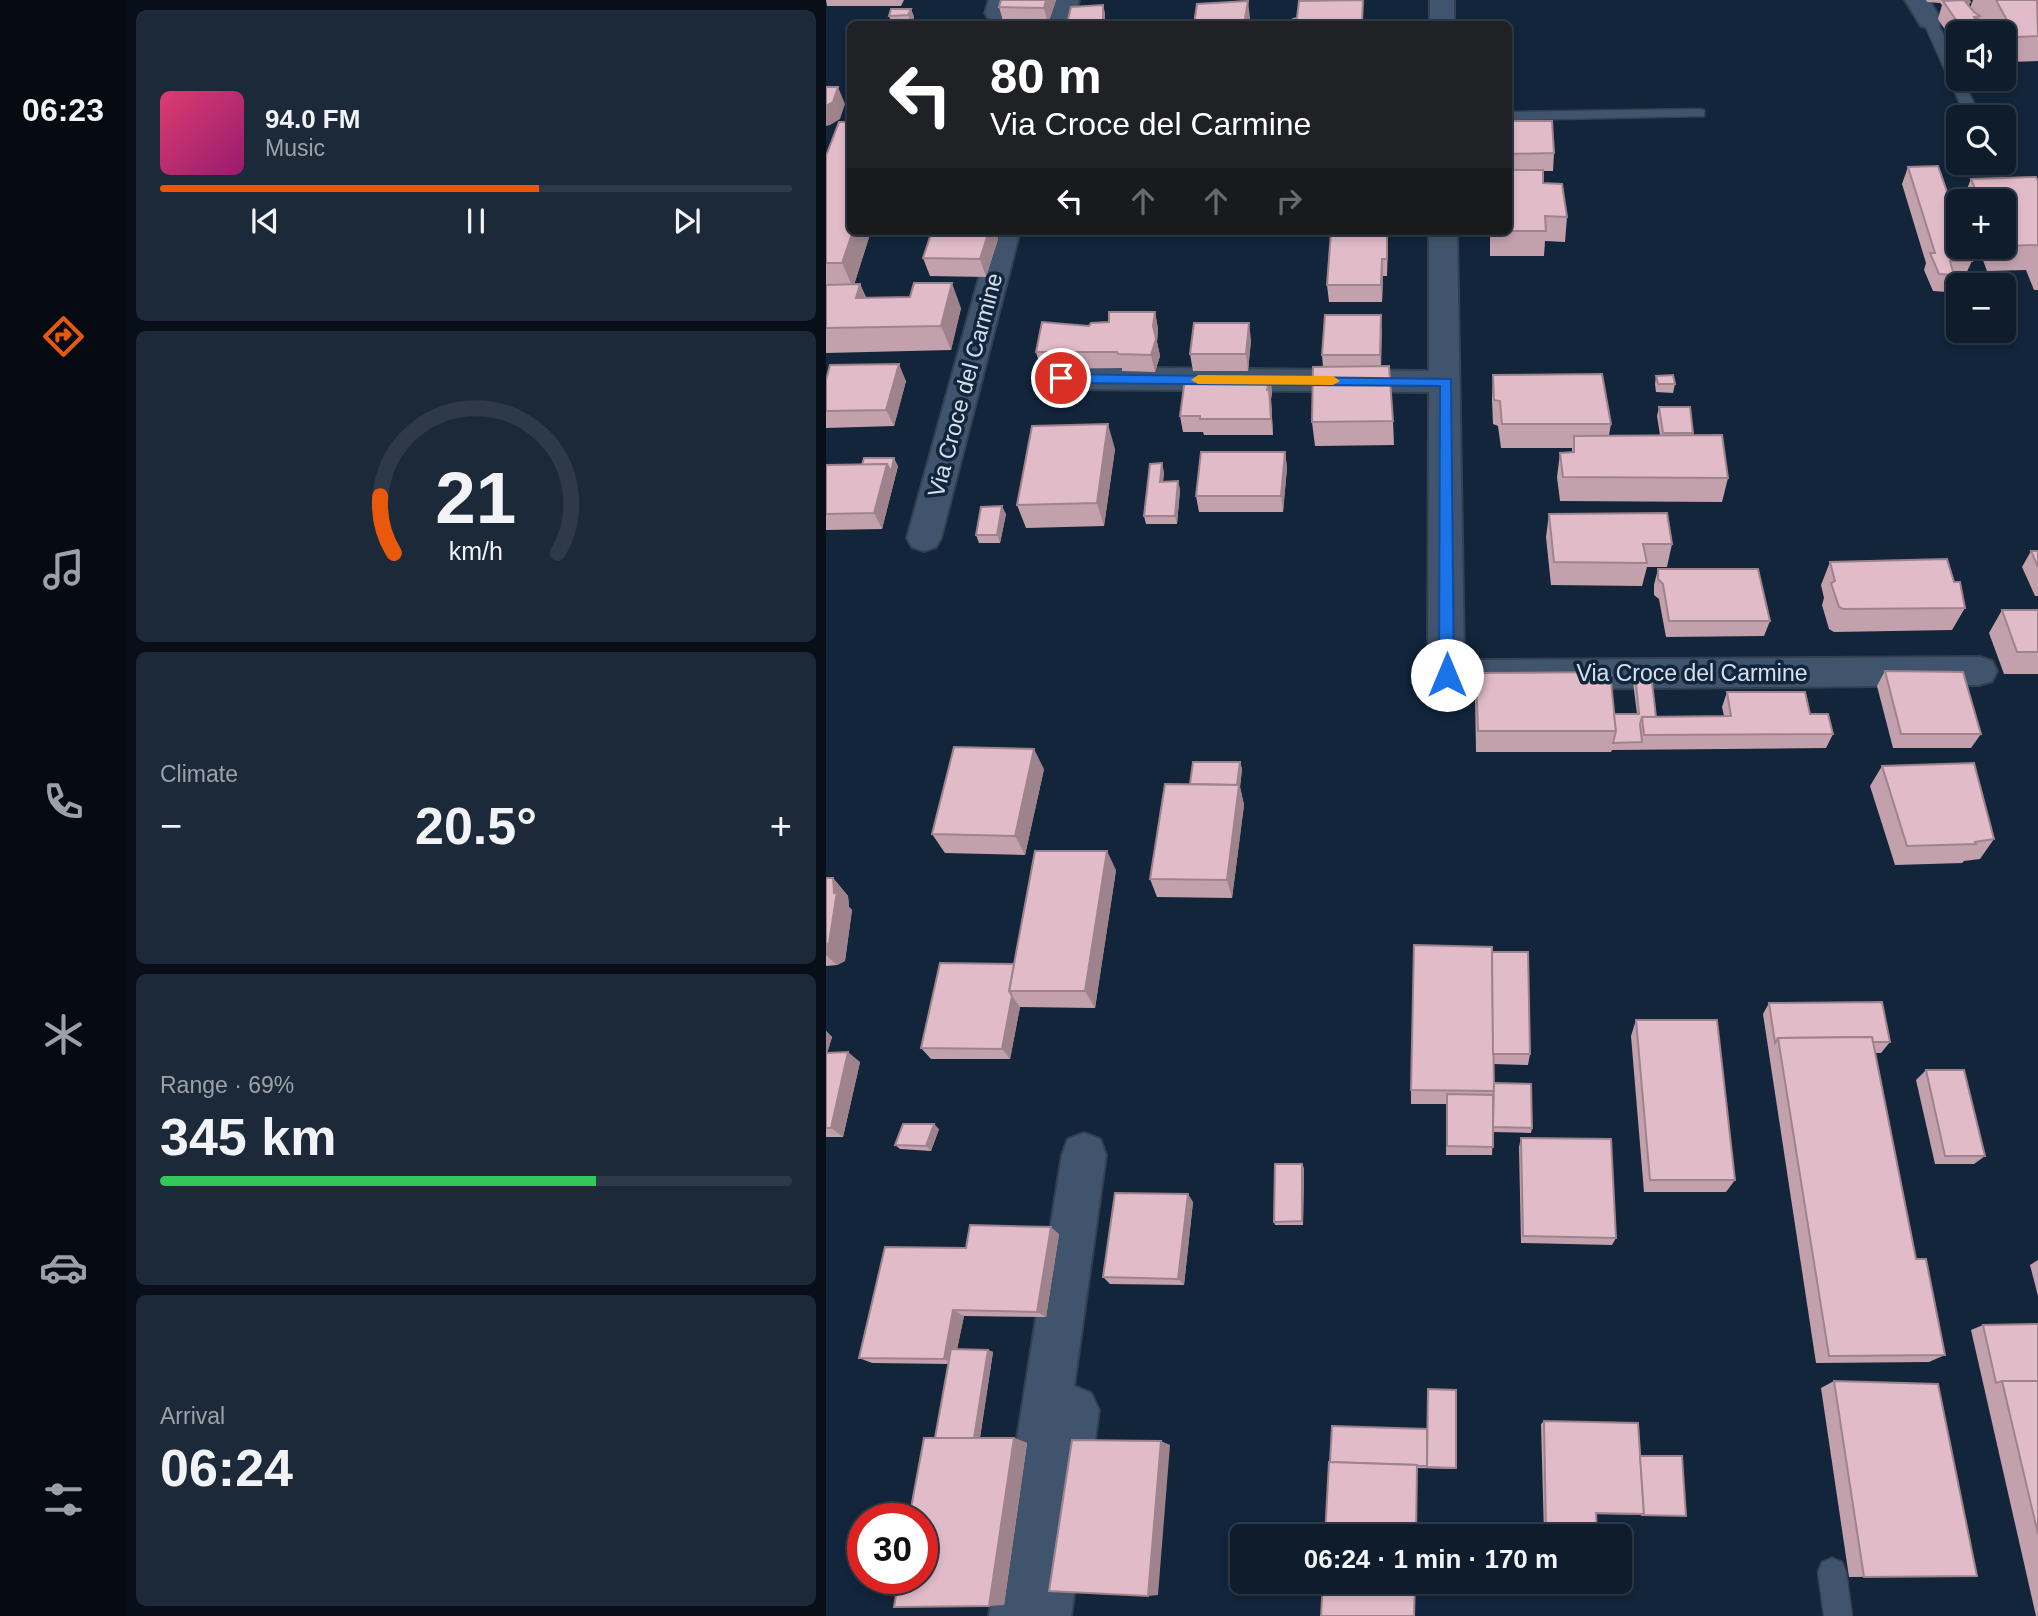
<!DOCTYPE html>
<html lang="en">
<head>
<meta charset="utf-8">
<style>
  :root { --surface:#0e1c2c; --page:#1c2938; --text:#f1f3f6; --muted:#9ba1a9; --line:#2e3a48; --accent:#ea580c }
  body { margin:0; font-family:Arial,sans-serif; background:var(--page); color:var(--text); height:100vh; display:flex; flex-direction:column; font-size:26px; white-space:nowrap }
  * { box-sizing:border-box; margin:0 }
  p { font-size:23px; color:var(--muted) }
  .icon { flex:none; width:38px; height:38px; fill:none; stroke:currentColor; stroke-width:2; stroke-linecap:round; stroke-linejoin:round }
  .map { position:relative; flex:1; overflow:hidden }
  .sheet { display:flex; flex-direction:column; gap:10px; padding:10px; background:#080f18; width:700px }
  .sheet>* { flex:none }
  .top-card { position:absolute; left:21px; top:21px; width:665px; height:214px; border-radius:10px; box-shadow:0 4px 10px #0003,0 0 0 2px var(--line); background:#202124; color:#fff; overflow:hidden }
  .fabs { position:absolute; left:1120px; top:21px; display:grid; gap:14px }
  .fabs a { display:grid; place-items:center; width:70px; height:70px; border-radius:10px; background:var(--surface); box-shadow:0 4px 10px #0003,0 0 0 2px var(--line); font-size:35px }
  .speed { position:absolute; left:21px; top:1503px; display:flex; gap:14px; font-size:35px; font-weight:700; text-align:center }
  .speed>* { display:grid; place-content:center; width:91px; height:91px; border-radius:50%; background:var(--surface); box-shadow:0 4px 10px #0003,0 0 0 2px var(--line); line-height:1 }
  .speed .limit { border:10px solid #d22; background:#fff; color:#111 }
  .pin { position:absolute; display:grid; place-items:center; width:60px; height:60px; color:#fff; margin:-30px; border:4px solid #fff; border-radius:50%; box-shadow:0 2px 7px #0007 }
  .me { position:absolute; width:77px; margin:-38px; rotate:0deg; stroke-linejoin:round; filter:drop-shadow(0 0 5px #0008) }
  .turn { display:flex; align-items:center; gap:24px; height:147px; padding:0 28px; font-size:32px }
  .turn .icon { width:91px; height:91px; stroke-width:2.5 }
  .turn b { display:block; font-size:49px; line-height:60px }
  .lanes { display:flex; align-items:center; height:66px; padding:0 28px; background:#0003; justify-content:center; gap:35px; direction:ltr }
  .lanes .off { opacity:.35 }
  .big { font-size:52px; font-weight:700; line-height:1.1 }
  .sheet .widget { flex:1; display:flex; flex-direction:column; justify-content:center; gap:10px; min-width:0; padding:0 24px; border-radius:10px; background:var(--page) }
  .sheet .dial { align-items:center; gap:0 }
  .dial svg { height:182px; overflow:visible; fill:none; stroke:var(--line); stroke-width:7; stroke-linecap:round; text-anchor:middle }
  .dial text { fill:var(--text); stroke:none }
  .song { display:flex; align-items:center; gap:21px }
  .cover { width:84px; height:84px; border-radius:10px; background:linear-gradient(135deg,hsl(340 70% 55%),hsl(320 70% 35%)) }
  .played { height:7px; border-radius:4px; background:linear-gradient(90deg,var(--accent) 60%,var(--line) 60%) }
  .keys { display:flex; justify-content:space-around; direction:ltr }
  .heat { display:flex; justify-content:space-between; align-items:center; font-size:38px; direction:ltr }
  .charge { height:10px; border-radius:5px; background:linear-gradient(90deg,#34c759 69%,var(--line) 0) }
  .trip { position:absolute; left:404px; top:1524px; width:402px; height:70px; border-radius:10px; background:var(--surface); box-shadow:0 4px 10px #0003,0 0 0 2px var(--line); font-weight:700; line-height:70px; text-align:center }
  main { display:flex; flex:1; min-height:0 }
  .tab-bar { display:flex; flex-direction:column; width:126px; justify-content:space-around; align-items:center; background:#060b12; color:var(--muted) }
  .tab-bar .icon { width:49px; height:49px }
  .tab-bar .current { color:var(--accent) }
  .tab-bar b { font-size:32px; color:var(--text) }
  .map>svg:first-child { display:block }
</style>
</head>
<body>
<main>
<nav class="tab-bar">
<b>06:23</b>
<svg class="icon current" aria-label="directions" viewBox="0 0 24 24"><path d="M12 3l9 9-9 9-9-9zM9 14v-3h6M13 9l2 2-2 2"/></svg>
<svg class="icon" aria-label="music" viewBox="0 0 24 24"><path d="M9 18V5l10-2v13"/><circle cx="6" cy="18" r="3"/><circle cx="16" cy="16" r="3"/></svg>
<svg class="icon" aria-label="phone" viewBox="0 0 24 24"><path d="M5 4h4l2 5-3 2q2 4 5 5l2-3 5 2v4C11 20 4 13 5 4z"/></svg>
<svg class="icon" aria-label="climate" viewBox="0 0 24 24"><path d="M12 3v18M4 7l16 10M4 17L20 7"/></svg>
<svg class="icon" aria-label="car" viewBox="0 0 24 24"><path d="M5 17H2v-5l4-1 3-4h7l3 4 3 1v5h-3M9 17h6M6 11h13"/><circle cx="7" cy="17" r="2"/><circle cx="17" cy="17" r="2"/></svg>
<svg class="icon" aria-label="filters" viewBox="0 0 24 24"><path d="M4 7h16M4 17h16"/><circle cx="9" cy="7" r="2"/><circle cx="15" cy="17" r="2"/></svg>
</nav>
<section class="sheet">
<div class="widget">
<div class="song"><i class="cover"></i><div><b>94.0 FM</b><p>Music</p></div></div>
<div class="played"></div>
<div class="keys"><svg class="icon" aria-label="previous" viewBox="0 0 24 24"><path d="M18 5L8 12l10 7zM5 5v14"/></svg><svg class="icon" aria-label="pause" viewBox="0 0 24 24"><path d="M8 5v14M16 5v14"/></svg><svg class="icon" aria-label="next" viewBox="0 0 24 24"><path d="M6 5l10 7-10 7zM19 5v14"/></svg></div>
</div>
<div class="widget dial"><svg viewBox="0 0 100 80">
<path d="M14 69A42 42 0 1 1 86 69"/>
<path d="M14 69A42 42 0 0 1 8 44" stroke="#ea580c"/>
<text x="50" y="56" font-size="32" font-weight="700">21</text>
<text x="50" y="72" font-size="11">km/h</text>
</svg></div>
<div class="widget"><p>Climate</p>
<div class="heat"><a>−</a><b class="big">20.5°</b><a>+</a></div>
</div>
<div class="widget"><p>Range · 69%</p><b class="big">345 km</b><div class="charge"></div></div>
<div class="widget"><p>Arrival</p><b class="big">06:24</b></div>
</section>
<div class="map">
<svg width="1212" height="1616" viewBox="0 0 1212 1616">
  <rect width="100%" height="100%" fill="#12253b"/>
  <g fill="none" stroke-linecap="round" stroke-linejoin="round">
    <g stroke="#334052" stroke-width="3">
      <g id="lane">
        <polygon points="1104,17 1111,21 1132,69 1132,79 1137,79 1154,117 1140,117 1097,21"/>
        <polygon points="873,109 878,110 878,116 682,120 682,112"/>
        <polygon points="1006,1558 1016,1562 1020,1572 1026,1616 998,1616 992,1572 996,1562"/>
      </g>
    </g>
    <g stroke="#334052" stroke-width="4">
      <g id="street">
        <polygon points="163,0 187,0 180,18 171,20 162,18 159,13"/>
        <polygon points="229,0 253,0 246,24 222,24"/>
        <rect x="604" y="0" width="24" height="24"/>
        <polygon points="1079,0 1103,0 1116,21 1113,26 1104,28 1095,26"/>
        <polygon points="166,231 194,231 115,538 110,547 98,551 86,547 81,538"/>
        <polygon points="603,231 631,231 638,660 1153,657 1166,661 1171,671 1166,681 1153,685 620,690 607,685 602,675 603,392 235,389 224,385 220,378 224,371 235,367 603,371"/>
        <polygon points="258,1133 274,1139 280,1155 248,1386 265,1393 273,1410 245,1616 163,1616 236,1155 242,1139"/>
      </g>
    </g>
    <use href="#lane" fill="#40556d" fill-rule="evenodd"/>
    <use href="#street" fill="#40556d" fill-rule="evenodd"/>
  </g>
  <g fill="#c2a1ac">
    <polygon points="0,0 78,0 75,6 1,6"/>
    <polygon points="230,0 222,24 178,24 173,7"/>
    <polygon points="1100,0 1143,0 1144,2 1143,6 1144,8 1147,0 1212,0 1212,61 1180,62 1178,57 1178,33 1165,33 1158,19 1153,19 1152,23 1156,33 1132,33 1132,50 1112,19 1116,5 1114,3 1101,2"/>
    <polygon points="277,5 279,14 279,24 242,24"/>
    <polygon points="85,9 88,17 85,24 66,24 63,16"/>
    <polygon points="682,121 728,153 727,171 717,171 717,183 741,217 739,242 719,241 718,256 664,256 664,231 682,231"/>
    <polygon points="0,156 24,231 45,231 28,285 34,284 40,297 135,308 125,350 0,353"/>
    <polygon points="1082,167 1146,261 1138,278 1127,278 1121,292 1107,291 1098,270 1100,263 1076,184"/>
    <polygon points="1145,179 1212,181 1212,290 1208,290 1200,270 1161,271 1152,247 1178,247 1178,201 1136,201"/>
    <polygon points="106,231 169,231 172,239 160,277 104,276 97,258"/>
    <polygon points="561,232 561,276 557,276 556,302 503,302 501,285"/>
    <polygon points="329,312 332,329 331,342 334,356 329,372 296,371 296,368 215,369 210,352 263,326"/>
    <polygon points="555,315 555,366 567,421 568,445 489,446 486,422 497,367 496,355"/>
    <polygon points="425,340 422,371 367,371 364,354"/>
    <polygon points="667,375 785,424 783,435 834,435 831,416 833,407 867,433 867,435 902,478 896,502 734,501 731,477 734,453 746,452 746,448 675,448 672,426 667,424 666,400"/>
    <polygon points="830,376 849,384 847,393 830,392 829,384"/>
    <polygon points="444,377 446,393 445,399 447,435 378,435 377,432 357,432 354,416"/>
    <polygon points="0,380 80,381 68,426 0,428"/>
    <polygon points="289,449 278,526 200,528 191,505"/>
    <polygon points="459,452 461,468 457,512 373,512 370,496"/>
    <polygon points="0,465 72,466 56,529 0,530"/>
    <polygon points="338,472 337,482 352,481 354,490 351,524 320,524 318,516"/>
    <polygon points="180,514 174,543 153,543 150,535"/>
    <polygon points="723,514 846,544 841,567 821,567 816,586 725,585 720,537"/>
    <polygon points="1205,551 1212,551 1212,596 1209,596 1196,567"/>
    <polygon points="1004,562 1128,582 1139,608 1126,630 1008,632 1003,629 996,605 998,598 995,585"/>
    <polygon points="832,569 944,621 938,636 840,637 833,599 828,595 828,585"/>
    <polygon points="1176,610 1212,610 1212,674 1178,674 1163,633"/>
    <polygon points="1059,671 1155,734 1145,748 1067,748 1051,686"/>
    <polygon points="650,673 788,714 811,714 807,682 809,674 830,717 898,716 896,707 901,692 984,714 1007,734 1000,748 786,750 785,752 650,752 649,694"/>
    <polygon points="414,762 416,769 414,787 418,805 406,898 331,897 324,879 364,784"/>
    <polygon points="1056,766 1168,839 1154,859 1138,861 1136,863 1069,865 1044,786"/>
    <polygon points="218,769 199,855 119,853 106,834"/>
    <polygon points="290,870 269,1008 194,1007 184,1059 105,1059 95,1048"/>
    <polygon points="0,878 7,878 22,896 23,907 26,910 19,961 11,965 0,966"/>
    <polygon points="666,952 704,1054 702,1065 667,1064 668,1083 706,1128 705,1133 667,1132 666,1155 620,1155 621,1104 585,1104 585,1090"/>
    <polygon points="943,1003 1064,1042 1055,1053 1049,1053 1090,1259 1119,1355 1103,1362 990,1363 937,1014"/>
    <polygon points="810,1020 909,1180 900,1192 818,1192 805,1036"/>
    <polygon points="0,1031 6,1037 1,1053 34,1062 17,1137 0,1137"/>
    <polygon points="1100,1070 1159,1156 1148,1164 1109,1164 1090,1080"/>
    <polygon points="113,1129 105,1151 74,1149 69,1145"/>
    <polygon points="695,1138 790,1238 786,1245 695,1243 693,1147"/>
    <polygon points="478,1168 477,1225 449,1225 448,1222"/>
    <polygon points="367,1202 358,1285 284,1284 277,1277"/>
    <polygon points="233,1234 220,1317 138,1316 131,1349 162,1350 167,1352 154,1438 188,1438 201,1443 178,1605 123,1364 46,1363 33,1358 140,1248"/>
    <polygon points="1212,1260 1212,1296 1204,1265"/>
    <polygon points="1212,1324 1212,1616 1210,1616 1145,1330 1157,1325"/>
    <polygon points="1008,1381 1151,1576 1023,1577 995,1388"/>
    <polygon points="630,1390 629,1469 591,1468 590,1536 499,1536 601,1429"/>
    <polygon points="718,1421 814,1456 860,1516 770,1514 771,1533 767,1534 718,1533 715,1424"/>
  </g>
  <g fill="#9e838c">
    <polygon points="220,0 230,0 222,24 218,8"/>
    <polygon points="422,1 424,18 423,24 418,24"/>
    <polygon points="277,5 279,14 279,24 278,24 277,21"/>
    <polygon points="85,9 88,17 85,24 82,15"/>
    <polygon points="1154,16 1148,33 1148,17"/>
    <polygon points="12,87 19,104 14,119 4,125 0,126 0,106"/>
    <polygon points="27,231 45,231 27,288 16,263"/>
    <polygon points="163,231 169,231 172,239 160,277 154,259"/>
    <polygon points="561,232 562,250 561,276"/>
    <polygon points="556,259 557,276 556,302 555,285"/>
    <polygon points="126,283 135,308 125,350 115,326"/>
    <polygon points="34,284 45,309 30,298"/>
    <polygon points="329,312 332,329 331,342 334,356 329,372 325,355"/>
    <polygon points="555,315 556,332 555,372 554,355"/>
    <polygon points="423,323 425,340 422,371 420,354"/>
    <polygon points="73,364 80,381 68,426 60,410"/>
    <polygon points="444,377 446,393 445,399 447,435 441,390"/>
    <polygon points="282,424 289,449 278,526 271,503"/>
    <polygon points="459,452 461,468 457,512 455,496"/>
    <polygon points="68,458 72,466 56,529 48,513 61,464"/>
    <polygon points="336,463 338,472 336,490 334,482"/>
    <polygon points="352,481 354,490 351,524 349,516"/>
    <polygon points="176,506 180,514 174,543 171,535"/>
    <polygon points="208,749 218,769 199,855 189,836"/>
    <polygon points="414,762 416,769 414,787 418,805 406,898 401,880"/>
    <polygon points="281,851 290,870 269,1008 259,991"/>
    <polygon points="7,878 22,896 23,907 26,910 19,961 11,965 0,955 0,945 8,893"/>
    <polygon points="186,996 194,1007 184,1059 176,1049"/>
    <polygon points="0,1031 6,1037 0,1057"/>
    <polygon points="22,1052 34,1062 17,1137 5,1128"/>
    <polygon points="108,1124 113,1129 105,1151 100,1146"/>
    <polygon points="476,1164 478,1168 477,1225 476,1221"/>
    <polygon points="362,1194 367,1202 358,1285 352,1279"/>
    <polygon points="225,1227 233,1234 220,1317 211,1312"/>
    <polygon points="127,1310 138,1316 128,1364 118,1359"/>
    <polygon points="162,1350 167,1352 153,1443 148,1441"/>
    <polygon points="188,1438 201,1443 178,1605 163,1606"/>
    <polygon points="335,1441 344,1445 332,1595 322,1596"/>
  </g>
  <g fill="#e1bbc8" stroke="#9e838c" stroke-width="2">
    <polygon points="175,0 220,0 218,8 173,7"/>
    <polygon points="537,0 536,24 467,24 467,19 471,18 473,1"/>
    <polygon points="1121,0 1143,0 1144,2 1140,2 1138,0 1122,1"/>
    <polygon points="1138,0 1148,12 1154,16 1148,17 1156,32 1139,33 1117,1"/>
    <polygon points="1170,0 1211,0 1212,36 1190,37"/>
    <polygon points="422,1 418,24 368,24 371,4"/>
    <polygon points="277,5 277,21 262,22 261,24 241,24 245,7"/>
    <polygon points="65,9 85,9 82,15 63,16"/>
    <polygon points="0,87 12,87 7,102 0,106"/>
    <polygon points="682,121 726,121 728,153 682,154"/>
    <polygon points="13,122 24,122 24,231 27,231 16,263 0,263 0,156"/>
    <polygon points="1112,166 1132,223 1132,247 1141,247 1146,261 1124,261 1128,275 1113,274 1104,253 1109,253 1082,167"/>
    <polygon points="682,170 717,170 717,183 736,184 741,217 719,216 720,231 682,231"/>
    <polygon points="1210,177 1212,181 1212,246 1211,245 1178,246 1178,201 1154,201 1145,179"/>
    <polygon points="106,231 163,231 154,259 97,258"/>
    <polygon points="505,232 561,232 561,259 556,259 555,285 501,285"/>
    <polygon points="88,283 126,283 115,326 0,328 0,285 34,284 30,298 84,297"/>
    <polygon points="283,312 329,312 327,326 330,339 325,355 292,354 291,352 210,352 216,322 263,326 265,323 283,322"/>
    <polygon points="499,315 555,315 554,355 496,355"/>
    <polygon points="368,323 423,323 420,354 364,354"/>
    <polygon points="73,364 60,410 0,411 0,380 4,365"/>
    <polygon points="563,366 567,421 486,422 487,367"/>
    <polygon points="776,374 785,424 676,424 674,401 668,400 667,375"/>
    <polygon points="847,375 849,384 832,384 830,376"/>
    <polygon points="444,377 441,390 443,390 445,419 374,419 374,416 354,416 359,379"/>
    <polygon points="833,407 864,407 867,433 837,433"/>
    <polygon points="282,424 271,503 191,505 206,426"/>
    <polygon points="896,435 902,478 737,477 734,453 748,452 748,436"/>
    <polygon points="375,452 459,452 455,496 370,496"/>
    <polygon points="38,458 68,458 65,472 61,464 36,465"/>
    <polygon points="336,463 334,482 352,481 349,516 318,516 324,464"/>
    <polygon points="61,464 48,513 0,514 0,465"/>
    <polygon points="176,506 171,535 150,535 155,507"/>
    <polygon points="841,513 846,544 817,544 821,563 728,562 723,514"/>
    <polygon points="1205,551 1212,551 1212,567"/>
    <polygon points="1121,559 1128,582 1134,582 1139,608 1017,609 1013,607 1005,583 1009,581 1004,562"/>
    <polygon points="832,569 932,569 944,621 843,621 837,584 832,579"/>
    <polygon points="1176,610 1212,610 1212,652 1191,652"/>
    <polygon points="1059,671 1137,672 1155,734 1075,734"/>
    <polygon points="784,672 790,731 652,731 650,673"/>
    <polygon points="809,674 825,674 830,717 816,717 814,724 816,742 787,743 790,731 788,714 813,714"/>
    <polygon points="901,692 979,692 984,714 1002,714 1007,734 818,735 816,717 905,716"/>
    <polygon points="128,747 208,749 189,836 106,834"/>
    <polygon points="367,762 414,762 411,785 364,784"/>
    <polygon points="1148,763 1168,839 1149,842 1150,844 1081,846 1056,766"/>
    <polygon points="339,784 413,785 401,880 324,879"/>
    <polygon points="209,851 281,851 259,991 183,991"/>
    <polygon points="0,878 7,878 8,893 11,892 3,943 0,945"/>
    <polygon points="588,945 666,947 668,1091 585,1090"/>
    <polygon points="666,952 702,952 704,1054 667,1054"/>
    <polygon points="114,963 188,964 183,991 186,996 176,1049 95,1048"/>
    <polygon points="1056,1002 1064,1042 1047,1042 1046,1037 952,1038 949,1043 943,1003"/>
    <polygon points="810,1020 891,1020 909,1180 824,1180"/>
    <polygon points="1046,1037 1090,1259 1100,1259 1119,1355 1003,1356 952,1038"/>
    <polygon points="22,1052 5,1128 0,1128 0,1053"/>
    <polygon points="1100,1070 1138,1070 1159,1156 1119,1156"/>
    <polygon points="668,1083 705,1084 706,1128 667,1127"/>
    <polygon points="621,1094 667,1095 667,1147 621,1146"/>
    <polygon points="77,1124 108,1124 100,1146 69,1145"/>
    <polygon points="695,1138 785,1139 790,1238 697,1236"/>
    <polygon points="449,1164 476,1164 476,1221 448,1222"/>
    <polygon points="289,1193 362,1194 352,1279 277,1277"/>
    <polygon points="144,1225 225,1227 211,1312 127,1310 118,1359 33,1358 59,1247 140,1248"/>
    <polygon points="1212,1324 1212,1381 1176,1381 1170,1383 1157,1325"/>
    <polygon points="125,1349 162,1350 148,1438 109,1438"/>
    <polygon points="1008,1381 1112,1384 1151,1576 1038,1577"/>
    <polygon points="1176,1381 1212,1381 1212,1534"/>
    <polygon points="602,1389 630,1390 630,1468 601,1467"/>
    <polygon points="718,1421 812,1423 818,1514 770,1513 771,1533 720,1532"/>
    <polygon points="506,1426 601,1429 601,1466 591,1466 591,1465 504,1462"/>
    <polygon points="98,1438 188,1438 163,1606 68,1607 73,1578 96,1578 96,1519 83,1519"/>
    <polygon points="246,1440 335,1441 322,1596 223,1591"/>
    <polygon points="814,1456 856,1456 860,1516 815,1515 818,1514"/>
    <polygon points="503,1462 591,1465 590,1536 499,1536"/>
    <polygon points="497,1582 589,1582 588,1616 495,1616"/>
  </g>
  <polygon fill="#1a73e8" stroke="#114b97" stroke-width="2" points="235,374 625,379 628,675 626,679 615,679 613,675 614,386 235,383 229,378"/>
  <polygon fill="#f59e0b" points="372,375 507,376 514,381 507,385 372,384 365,380"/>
  <g text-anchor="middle" stroke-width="7" stroke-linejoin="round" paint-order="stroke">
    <g font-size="23" fill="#d4e0ef" stroke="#12253b">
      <text transform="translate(139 385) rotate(-75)" y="8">Via Croce del Carmine</text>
      <text x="866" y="681">Via Croce del Carmine</text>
    </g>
  </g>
</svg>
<div class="fabs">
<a><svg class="icon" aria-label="sound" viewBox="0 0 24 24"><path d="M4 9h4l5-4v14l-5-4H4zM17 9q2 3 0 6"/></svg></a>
<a><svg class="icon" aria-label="search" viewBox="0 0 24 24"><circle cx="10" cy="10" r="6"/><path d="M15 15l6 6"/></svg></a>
<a>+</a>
<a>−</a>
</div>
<div class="speed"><div class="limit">30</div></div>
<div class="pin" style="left:235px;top:378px;background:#d93025"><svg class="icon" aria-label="arrive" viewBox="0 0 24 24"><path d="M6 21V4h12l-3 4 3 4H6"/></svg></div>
<svg class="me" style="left:621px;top:675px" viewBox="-20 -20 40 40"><circle r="19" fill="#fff"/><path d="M0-13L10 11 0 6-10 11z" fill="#1a73e8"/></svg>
<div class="trip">06:24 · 1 min · 170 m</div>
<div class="top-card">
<div class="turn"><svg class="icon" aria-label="left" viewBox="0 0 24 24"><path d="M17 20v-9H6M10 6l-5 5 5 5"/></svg><div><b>80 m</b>Via Croce del Carmine</div></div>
<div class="lanes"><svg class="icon" aria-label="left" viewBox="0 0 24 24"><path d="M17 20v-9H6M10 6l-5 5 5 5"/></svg><svg class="icon off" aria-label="ahead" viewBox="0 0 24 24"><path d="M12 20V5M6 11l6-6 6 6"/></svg><svg class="icon off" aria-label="ahead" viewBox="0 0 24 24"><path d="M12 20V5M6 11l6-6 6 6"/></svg><svg class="icon off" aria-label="right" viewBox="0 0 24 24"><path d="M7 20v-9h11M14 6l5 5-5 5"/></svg></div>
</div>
</div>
</main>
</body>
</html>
